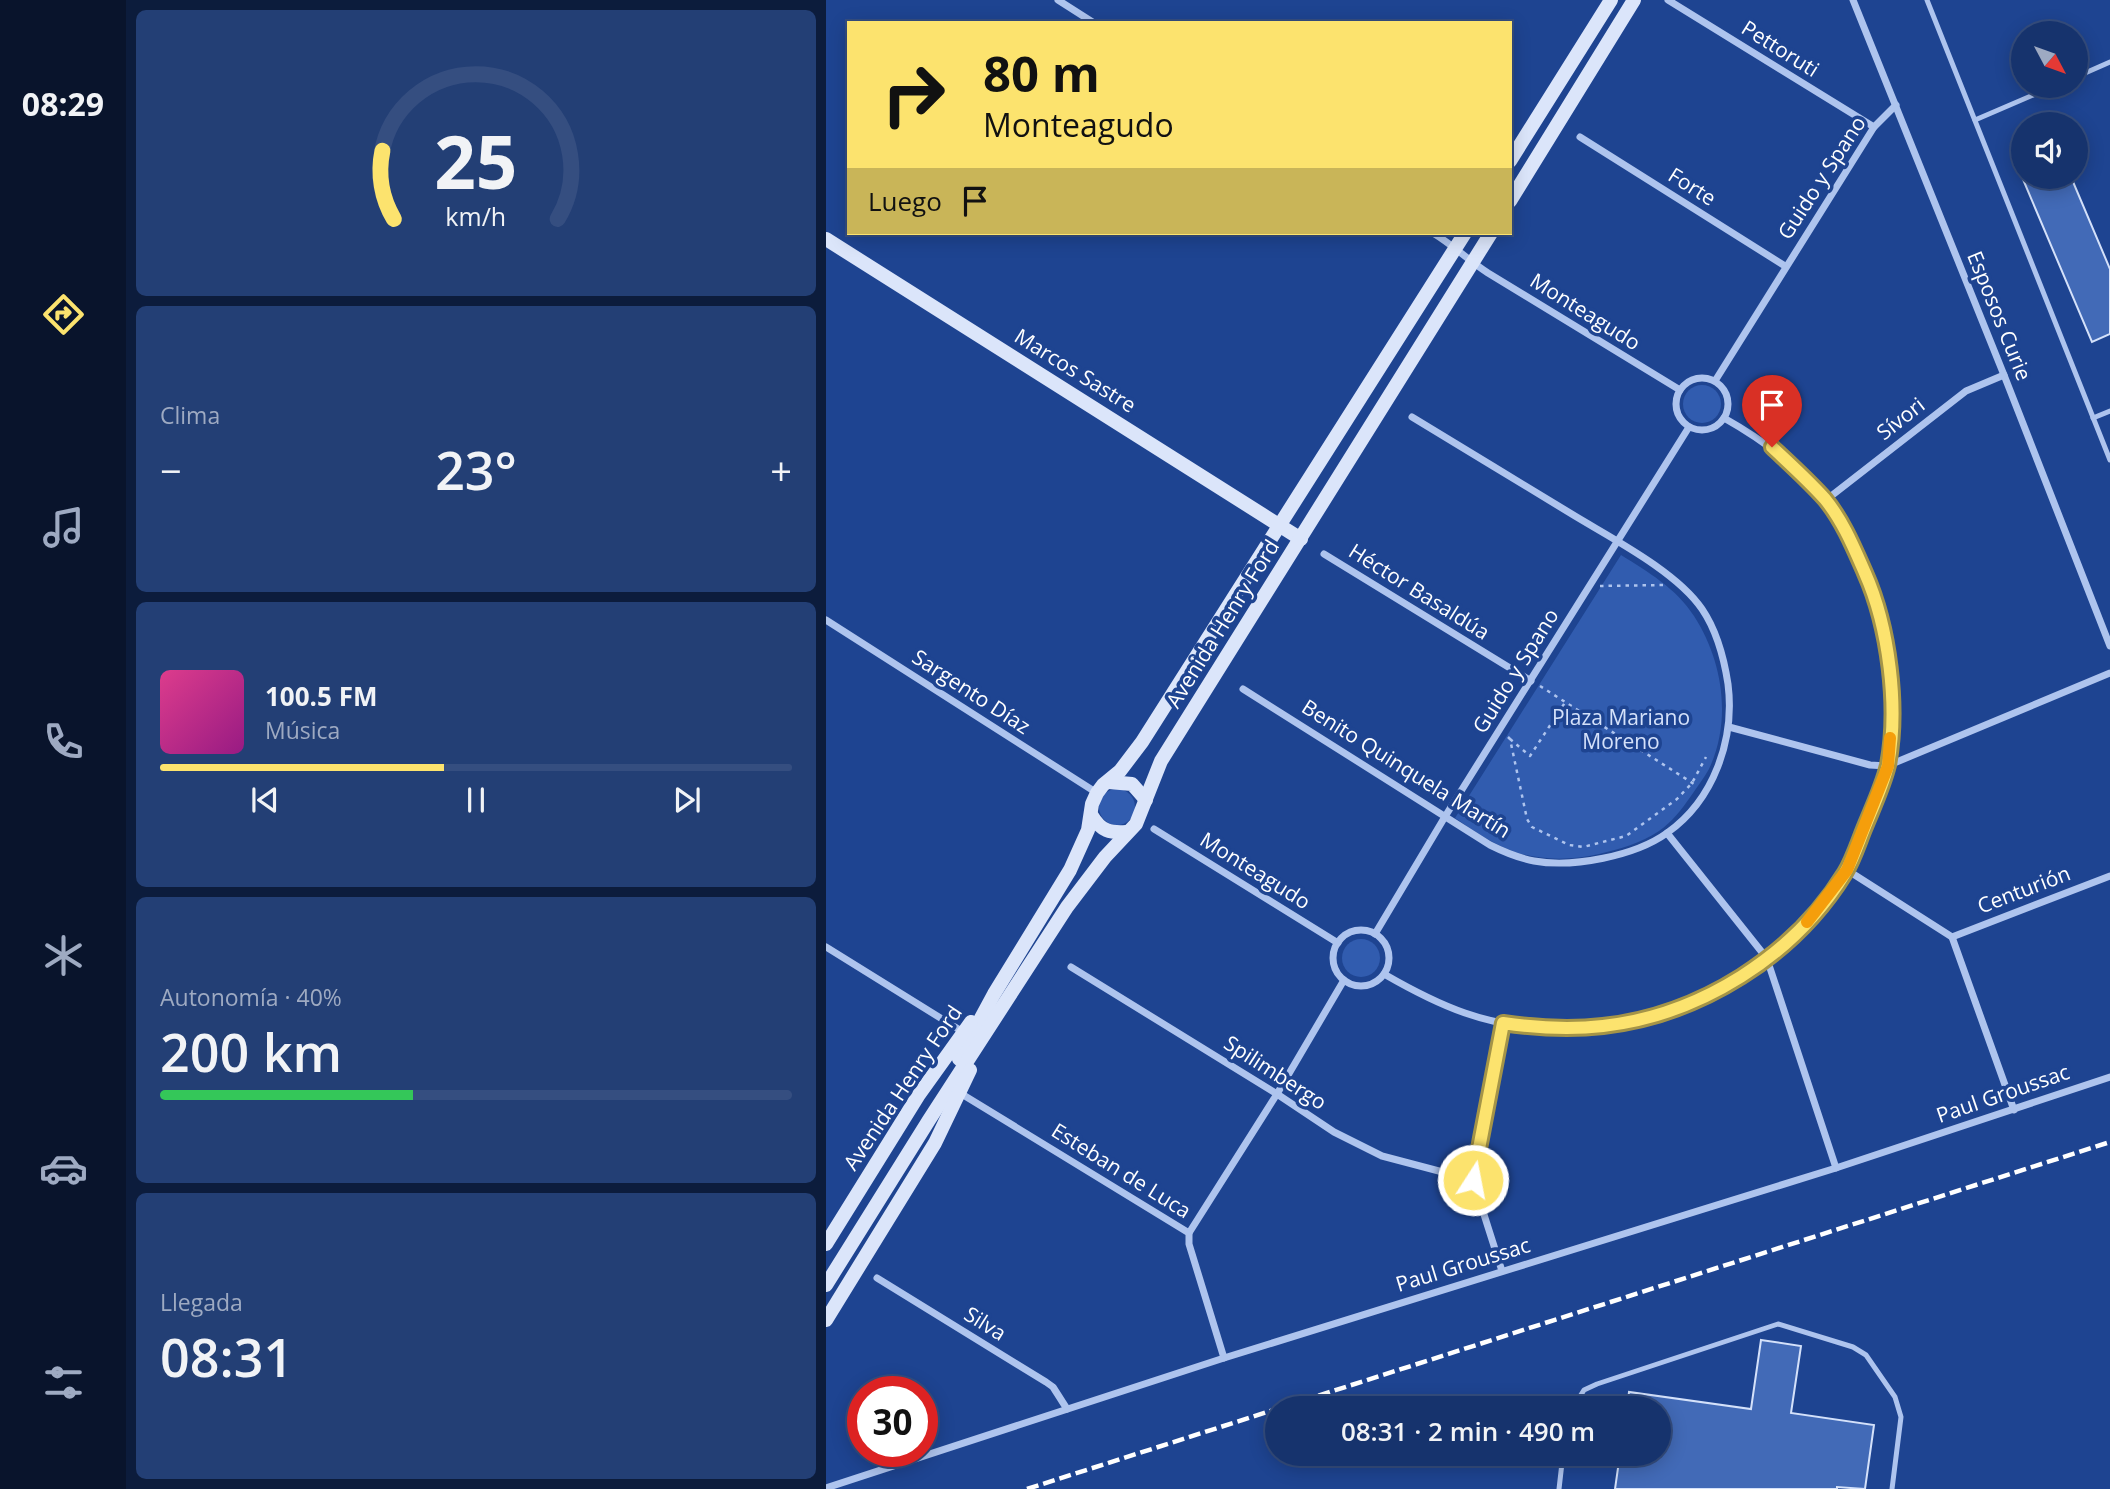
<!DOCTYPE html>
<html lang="es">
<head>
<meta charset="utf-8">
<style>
  :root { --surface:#16336d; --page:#233f75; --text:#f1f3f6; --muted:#9eaac2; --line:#354e80; --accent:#fce36e }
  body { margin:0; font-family:"Open Sans",sans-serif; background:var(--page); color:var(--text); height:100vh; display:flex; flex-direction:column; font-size:26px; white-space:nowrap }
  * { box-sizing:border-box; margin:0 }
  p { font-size:23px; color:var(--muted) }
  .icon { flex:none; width:38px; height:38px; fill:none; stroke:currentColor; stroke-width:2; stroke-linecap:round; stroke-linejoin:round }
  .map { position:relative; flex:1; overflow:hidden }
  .side { display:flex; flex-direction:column; gap:10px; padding:10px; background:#0c1c3c; width:700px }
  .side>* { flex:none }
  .banner { position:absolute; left:21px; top:21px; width:665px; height:214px; border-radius:0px; box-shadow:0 4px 18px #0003,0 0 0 2px var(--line); background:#fce36e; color:#111; overflow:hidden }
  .needle { width:46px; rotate:131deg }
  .tools { position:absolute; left:1185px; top:21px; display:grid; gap:14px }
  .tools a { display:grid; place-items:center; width:77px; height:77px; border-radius:50%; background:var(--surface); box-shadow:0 4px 18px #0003,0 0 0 2px var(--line); font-size:35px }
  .speed { position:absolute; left:21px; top:1376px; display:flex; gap:14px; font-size:35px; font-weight:700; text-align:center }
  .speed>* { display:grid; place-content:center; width:91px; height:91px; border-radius:50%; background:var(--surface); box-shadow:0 4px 18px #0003,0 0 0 2px var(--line); line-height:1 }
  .speed .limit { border:10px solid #d22; background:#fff; color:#111 }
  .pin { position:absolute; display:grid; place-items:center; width:60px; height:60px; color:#fff; margin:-72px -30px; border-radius:50% 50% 50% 0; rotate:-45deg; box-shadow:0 0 7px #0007 }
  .pin .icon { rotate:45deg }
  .me { position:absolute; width:77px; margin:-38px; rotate:11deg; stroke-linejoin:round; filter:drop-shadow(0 0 5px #0008) }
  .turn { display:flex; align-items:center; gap:24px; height:147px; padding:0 21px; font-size:32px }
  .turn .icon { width:91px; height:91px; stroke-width:2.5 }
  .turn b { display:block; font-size:49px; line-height:60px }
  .then { display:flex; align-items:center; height:66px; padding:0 21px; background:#0003; gap:14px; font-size:26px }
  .big { font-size:52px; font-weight:600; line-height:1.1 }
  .side .card { flex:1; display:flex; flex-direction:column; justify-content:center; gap:10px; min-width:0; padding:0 24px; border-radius:10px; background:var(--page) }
  .side .dial { align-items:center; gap:0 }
  .dial svg { height:182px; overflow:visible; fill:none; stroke:var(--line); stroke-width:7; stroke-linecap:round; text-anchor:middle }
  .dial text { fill:var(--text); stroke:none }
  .song { display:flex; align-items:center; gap:21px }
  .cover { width:84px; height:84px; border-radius:10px; background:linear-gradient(135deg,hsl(330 70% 55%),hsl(310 70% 35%)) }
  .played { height:7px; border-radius:4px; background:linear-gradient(90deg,var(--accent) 45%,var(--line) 45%) }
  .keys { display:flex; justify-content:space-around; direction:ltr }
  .heat { display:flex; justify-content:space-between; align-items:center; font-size:38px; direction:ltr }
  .charge { height:10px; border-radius:5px; background:linear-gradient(90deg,#34c759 40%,var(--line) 0) }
  .trip { position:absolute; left:439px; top:1396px; width:406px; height:70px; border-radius:35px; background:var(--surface); box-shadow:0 4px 18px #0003,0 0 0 2px var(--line); font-weight:600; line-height:70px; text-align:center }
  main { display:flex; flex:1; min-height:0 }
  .tabs { display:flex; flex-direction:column; width:126px; justify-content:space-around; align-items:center; background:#09142c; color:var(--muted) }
  .tabs .icon { width:49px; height:49px }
  .tabs .selected { color:var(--accent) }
  .tabs b { font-size:32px; color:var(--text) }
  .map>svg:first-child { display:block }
</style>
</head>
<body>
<main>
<nav class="tabs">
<b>08:29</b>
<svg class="icon selected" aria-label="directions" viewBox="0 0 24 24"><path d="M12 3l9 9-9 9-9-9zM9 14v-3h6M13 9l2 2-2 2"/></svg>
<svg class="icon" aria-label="music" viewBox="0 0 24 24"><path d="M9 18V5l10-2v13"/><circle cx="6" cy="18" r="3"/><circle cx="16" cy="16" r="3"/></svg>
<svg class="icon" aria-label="phone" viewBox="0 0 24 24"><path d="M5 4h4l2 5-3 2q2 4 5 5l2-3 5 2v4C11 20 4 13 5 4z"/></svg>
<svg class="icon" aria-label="climate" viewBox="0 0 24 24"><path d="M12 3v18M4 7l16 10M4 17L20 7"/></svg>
<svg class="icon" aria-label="car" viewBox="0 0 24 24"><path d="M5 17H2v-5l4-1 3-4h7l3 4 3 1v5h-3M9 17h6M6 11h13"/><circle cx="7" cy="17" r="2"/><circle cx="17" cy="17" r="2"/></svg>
<svg class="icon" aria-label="filters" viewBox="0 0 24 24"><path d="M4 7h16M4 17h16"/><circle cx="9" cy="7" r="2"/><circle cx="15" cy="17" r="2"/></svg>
</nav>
<section class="side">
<div class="card dial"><svg viewBox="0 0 100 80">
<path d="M14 69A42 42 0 1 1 86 69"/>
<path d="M14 69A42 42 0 0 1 9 39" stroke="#fce36e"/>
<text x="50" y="56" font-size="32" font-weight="700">25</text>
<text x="50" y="72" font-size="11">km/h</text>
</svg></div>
<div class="card"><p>Clima</p>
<div class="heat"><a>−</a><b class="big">23°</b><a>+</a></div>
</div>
<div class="card">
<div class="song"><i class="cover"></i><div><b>100.5 FM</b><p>Música</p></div></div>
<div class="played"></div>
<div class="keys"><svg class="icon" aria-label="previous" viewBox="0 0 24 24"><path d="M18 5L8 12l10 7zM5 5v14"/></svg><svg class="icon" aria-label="pause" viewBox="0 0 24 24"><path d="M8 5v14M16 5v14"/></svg><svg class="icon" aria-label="next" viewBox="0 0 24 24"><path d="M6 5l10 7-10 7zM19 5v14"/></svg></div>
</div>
<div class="card"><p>Autonomía · 40%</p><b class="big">200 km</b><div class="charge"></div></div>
<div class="card"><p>Llegada</p><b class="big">08:31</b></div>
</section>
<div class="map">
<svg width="1284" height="1489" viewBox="0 0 1284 1489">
  <rect width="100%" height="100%" fill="#1e4491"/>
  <g fill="#315caf">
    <circle cx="876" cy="404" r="19"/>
    <path d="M 795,555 C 822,572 850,588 868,616 C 897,661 906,720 883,769 C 878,778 871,787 865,796 C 856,809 846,822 833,831 C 815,843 794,849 773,854 C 747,860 716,861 689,852 C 667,844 648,831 629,818 Z"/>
    <circle cx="291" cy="807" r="18"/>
    <circle cx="535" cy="958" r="19"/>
  </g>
  <g fill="#426ab7" stroke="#d4e1fa" stroke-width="2">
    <polygon points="1196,177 1245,177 1284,269 1284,334 1266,342"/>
    <polygon points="935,1340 975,1346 965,1413 1048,1425 1039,1489 1011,1487 1011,1489 789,1489 794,1454 833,1454 833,1409 801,1409 803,1392 925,1409"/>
  </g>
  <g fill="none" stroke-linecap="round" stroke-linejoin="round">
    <g stroke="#aec4ee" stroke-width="2.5" stroke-dasharray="3.5 5" stroke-linecap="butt">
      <polyline points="774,586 838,585"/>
      <polyline points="714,686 868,784"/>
      <polyline points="682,737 684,739 701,819 706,827 743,845 757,847 800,836 851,799 866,783 880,757"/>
      <polyline points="684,739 704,756 740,701"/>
    </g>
    <g stroke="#aec4ee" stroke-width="5">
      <polyline points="1101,0 1284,460"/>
      <polyline points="1250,77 1284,62"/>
      <polyline points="1149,120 1228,86"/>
      <polyline points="1267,418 1284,411"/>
      <polyline points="746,1409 758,1390 771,1384 952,1324 1027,1347 1040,1355 1069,1397 1075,1417 1066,1489"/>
      <polyline points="733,1489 737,1454"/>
    </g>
    <g stroke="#aec4ee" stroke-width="7">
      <polyline points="232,0 268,23"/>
      <polyline points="842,0 1048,127"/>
      <polyline points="1027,0 1178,375 1284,646"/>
      <polyline points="754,137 959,266"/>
      <path d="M 607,233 C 627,245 642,260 662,273 L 854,390"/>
      <circle cx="876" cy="404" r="26"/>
      <polyline points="889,381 1048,127 1070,105"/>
      <polyline points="1000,500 1140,391 1178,375"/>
      <polyline points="498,554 705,681"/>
      <polyline points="0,620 271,793"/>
      <path d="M 417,689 L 664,845 C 678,852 693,858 708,861 C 747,868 809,856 841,833 C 888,800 909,739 902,684 C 898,658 891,631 876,609 C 851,572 787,539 749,516 C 695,483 640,450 586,417"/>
      <polyline points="903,727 1044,765 1061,766 1284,673"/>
      <polyline points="328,829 512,943"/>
      <polyline points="841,833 935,951 943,965 1010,1168"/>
      <polyline points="1021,870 1126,937 1188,1110"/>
      <circle cx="535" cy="958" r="28"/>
      <polyline points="549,934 620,815 863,427"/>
      <polyline points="1126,937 1284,876"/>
      <polyline points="0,947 137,1032"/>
      <polyline points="245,967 451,1094 508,1132 556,1156 647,1180"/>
      <path d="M 558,974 C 584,989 610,1003 639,1013 C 734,1046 839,1025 921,971 C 960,946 998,912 1021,870 C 1034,845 1054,795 1061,767 C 1065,751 1065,731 1065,714 C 1065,639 1047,562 1000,501 C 973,466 937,440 898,418"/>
      <polyline points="134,1093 363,1233 363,1244 398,1358"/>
      <polyline points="363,1233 451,1094 518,980"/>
      <polyline points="676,1271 647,1180 677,1023"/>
      <polyline points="51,1278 220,1382 227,1387 241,1409"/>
      <polyline points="0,1488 398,1358 1010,1168 1284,1077"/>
    </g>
    <g stroke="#dbe5fa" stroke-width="14">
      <polyline points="684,161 785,0"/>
      <polyline points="684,201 808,0"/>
      <polyline points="0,239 475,539"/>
      <polyline points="283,782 306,784 320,800"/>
      <path d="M 266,816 C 275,831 284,833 300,832"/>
      <polyline points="133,1059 168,994 244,870 262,830 266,804 271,793 277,785 294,771 316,742 639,233"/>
      <polyline points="0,1244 92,1096 145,1022"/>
      <polyline points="0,1285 103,1120 241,907 279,857 310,824 335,761 665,233"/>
      <polyline points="0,1320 109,1143 144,1070"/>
    </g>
    <polyline stroke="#fff" stroke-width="4.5" stroke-dasharray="12 5" stroke-linecap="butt" points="201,1489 1284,1142"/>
  </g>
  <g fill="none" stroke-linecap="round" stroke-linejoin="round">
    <g stroke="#a49448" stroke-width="18">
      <path id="route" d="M 647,1180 L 677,1023 C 711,1028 743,1030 777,1026 C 874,1015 968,956 1019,873 C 1027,860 1032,844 1038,829 C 1046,809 1057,786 1062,765 C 1073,707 1063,627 1039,573 C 1028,548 1017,521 999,499 C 983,481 964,464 946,447"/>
    </g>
    <use href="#route" stroke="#fce36e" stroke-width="12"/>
    <polyline stroke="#f59e0b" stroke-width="12" points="981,922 1021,870 1062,766 1064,738"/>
  </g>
  <g text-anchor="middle" stroke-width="7" stroke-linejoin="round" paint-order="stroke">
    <g font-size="21" fill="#fff" stroke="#1e4491">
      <text transform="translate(954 49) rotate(32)" y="7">Pettoruti</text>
      <text transform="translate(996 178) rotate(-57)" y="7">Guido y Spano</text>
      <text transform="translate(866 187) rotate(32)" y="7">Forte</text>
      <text transform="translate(759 312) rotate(32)" y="7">Monteagudo</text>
      <text transform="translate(1173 316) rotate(68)" y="7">Esposos Curie</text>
      <text transform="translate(249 371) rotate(32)" y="7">Marcos Sastre</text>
      <text transform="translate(1075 419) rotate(-38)" y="7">Sívori</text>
      <text transform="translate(593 592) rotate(32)" y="7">Héctor Basaldúa</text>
      <text transform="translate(397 624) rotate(-58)" y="7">Avenida Henry Ford</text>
      <text transform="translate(690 671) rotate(-58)" y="7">Guido y Spano</text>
      <text transform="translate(145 692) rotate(33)" y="7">Sargento Díaz</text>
      <text transform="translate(580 769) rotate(32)" y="7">Benito Quinquela Martín</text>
      <text transform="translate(429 871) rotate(32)" y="7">Monteagudo</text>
      <text transform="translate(1198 890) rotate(-21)" y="7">Centurión</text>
      <text transform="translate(449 1073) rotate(33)" y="7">Spilimbergo</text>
      <text transform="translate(77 1088) rotate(-56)" y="7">Avenida Henry Ford</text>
      <text transform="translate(1177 1094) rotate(-19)" y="7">Paul Groussac</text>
      <text transform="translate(295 1171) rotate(32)" y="7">Esteban de Luca</text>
      <text transform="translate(637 1265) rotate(-17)" y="7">Paul Groussac</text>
      <text transform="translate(159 1324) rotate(32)" y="7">Silva</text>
    </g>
    <g font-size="21" fill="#d4e1fa" stroke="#1e4491">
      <text x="795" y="725">Plaza Mariano<tspan x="795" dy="24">Moreno</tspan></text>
    </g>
  </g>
</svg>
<div class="tools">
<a><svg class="needle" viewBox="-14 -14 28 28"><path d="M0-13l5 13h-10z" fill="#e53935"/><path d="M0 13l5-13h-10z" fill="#9eaac2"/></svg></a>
<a><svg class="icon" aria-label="sound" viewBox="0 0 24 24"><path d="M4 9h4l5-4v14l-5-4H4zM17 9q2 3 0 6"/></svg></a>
</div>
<div class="speed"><div class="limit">30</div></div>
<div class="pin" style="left:946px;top:447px;background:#d93025"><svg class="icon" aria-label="arrive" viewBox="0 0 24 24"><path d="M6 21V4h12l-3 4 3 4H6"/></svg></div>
<svg class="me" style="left:647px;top:1180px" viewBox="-20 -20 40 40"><circle r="17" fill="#fce36e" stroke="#fff" stroke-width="3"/><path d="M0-11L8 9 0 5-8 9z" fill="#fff"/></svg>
<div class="trip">08:31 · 2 min · 490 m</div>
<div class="banner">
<div class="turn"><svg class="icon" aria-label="right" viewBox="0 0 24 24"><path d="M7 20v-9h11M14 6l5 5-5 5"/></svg><div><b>80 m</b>Monteagudo</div></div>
<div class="then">Luego<svg class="icon" aria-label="arrive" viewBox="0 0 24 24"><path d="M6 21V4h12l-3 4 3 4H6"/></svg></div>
</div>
</div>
</main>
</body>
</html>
